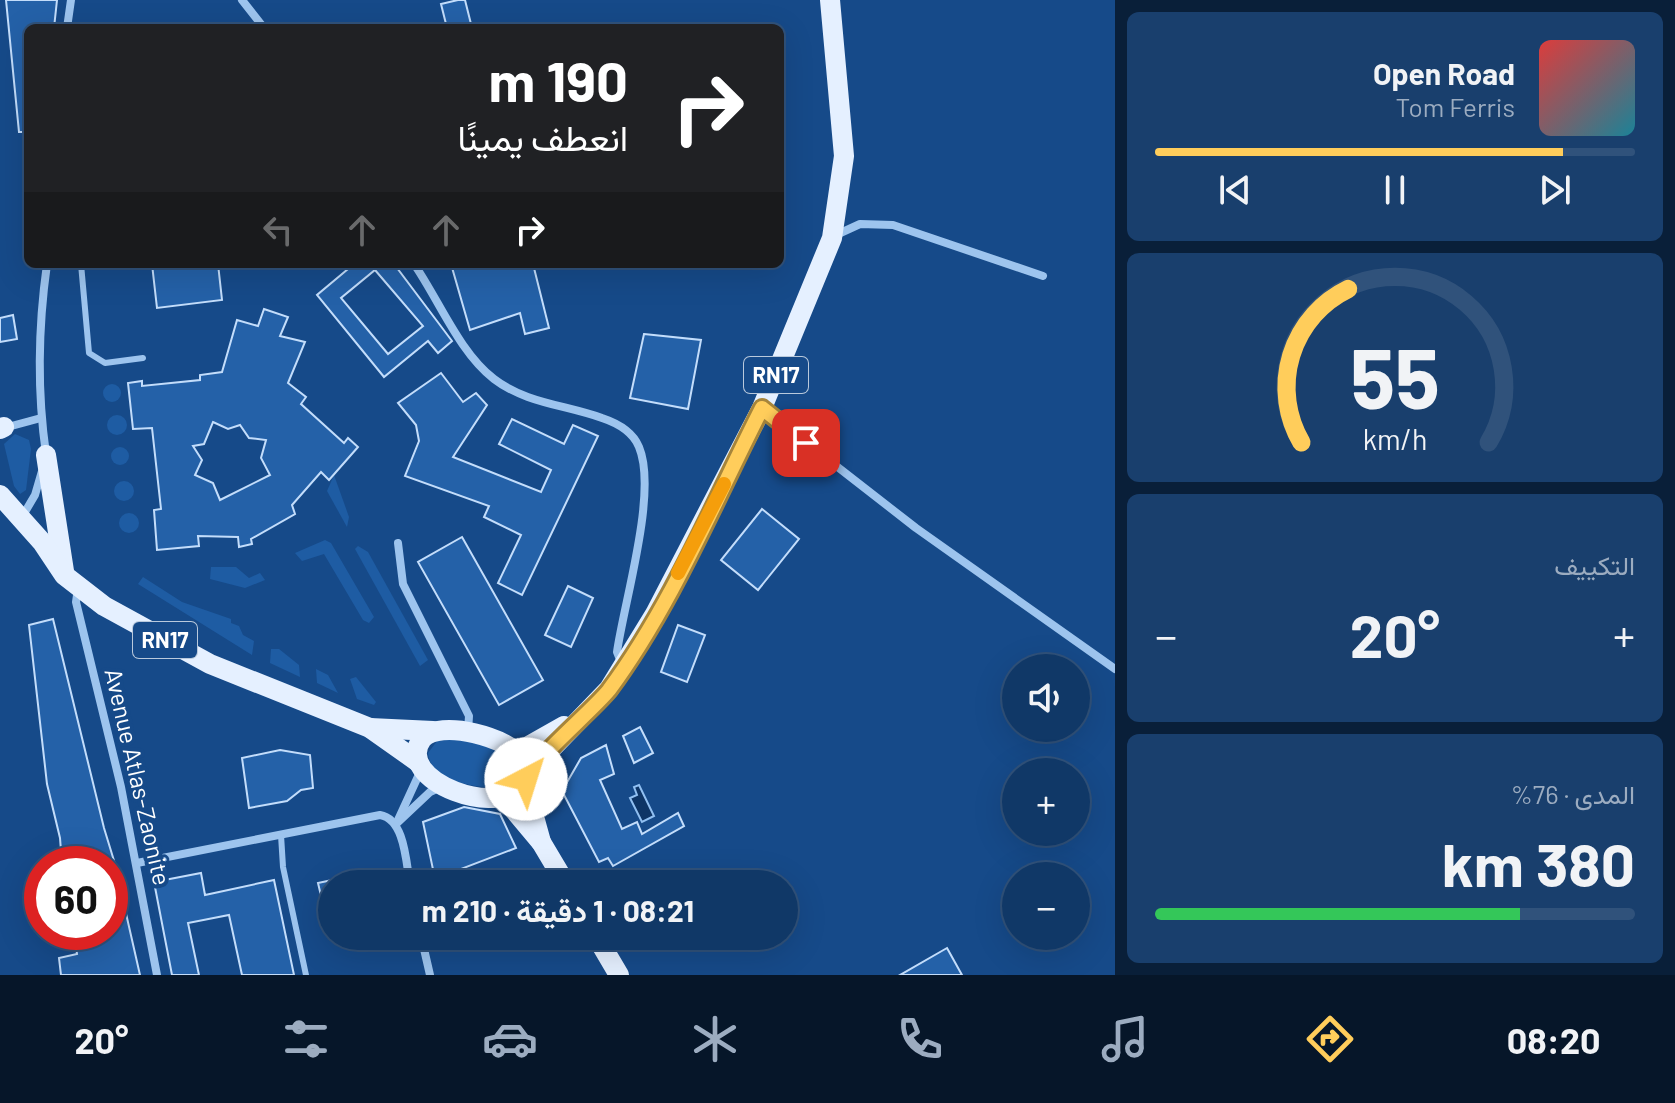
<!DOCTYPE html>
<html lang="ar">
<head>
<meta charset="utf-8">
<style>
  :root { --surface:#103867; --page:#193f6d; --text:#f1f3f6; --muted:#9cacc0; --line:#30527b; --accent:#ffcd5b }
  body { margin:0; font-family:Barlow,Vazirmatn,sans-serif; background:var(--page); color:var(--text); direction:rtl; height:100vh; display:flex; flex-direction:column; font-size:30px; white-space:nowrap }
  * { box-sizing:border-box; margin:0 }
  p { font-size:26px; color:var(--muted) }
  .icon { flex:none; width:44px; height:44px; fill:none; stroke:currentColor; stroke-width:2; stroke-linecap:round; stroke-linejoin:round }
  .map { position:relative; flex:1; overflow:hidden; direction:ltr }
  .sheet { display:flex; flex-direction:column; gap:12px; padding:12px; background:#091f39; width:560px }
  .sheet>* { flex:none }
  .guide { position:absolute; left:24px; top:24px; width:760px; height:244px; border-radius:12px; box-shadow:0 8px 32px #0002,0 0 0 2px var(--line); direction:rtl; background:#202124; color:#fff; overflow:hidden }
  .buttons { position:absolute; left:1002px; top:654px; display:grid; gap:16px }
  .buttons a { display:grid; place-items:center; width:88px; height:88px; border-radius:50%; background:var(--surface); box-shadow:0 8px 32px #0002,0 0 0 2px var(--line); font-size:40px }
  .speed { position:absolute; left:24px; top:846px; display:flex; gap:16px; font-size:40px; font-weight:700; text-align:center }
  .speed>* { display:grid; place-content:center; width:104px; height:104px; border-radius:50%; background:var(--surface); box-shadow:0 8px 32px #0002,0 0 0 2px var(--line); line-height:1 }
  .speed .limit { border:12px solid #d22; background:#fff; color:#111 }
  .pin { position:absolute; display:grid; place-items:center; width:68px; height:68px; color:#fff; margin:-34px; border-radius:16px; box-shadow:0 4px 12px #0006 }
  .me { position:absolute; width:88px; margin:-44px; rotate:40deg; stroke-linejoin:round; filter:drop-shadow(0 0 6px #0008) }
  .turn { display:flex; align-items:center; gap:28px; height:168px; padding:0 24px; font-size:36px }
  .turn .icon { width:104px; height:104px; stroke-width:2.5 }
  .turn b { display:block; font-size:56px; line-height:68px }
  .lanes { display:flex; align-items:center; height:76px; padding:0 24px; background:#0003; justify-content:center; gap:40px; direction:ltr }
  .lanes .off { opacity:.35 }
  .big { font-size:60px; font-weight:700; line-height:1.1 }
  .sheet .card { flex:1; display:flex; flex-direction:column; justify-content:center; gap:12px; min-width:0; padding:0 28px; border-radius:12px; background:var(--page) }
  .sheet .dial { align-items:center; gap:0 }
  .dial svg { height:208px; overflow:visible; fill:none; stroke:var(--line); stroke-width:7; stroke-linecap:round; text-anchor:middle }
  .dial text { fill:var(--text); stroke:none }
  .song { display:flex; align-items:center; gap:24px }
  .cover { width:96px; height:96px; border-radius:12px; background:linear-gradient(135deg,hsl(0 70% 55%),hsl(190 70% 35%)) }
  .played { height:8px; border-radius:4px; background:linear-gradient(90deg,var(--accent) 85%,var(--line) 85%) }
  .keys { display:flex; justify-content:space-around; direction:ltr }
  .heat { display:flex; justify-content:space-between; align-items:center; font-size:44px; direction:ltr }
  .charge { height:12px; border-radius:6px; background:linear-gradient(90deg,#34c759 76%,var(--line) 0) }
  .trip { position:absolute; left:318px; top:870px; width:480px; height:80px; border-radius:40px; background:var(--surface); box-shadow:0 8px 32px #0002,0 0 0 2px var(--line); font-weight:700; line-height:80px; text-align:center; direction:rtl }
  .menu { display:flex; height:128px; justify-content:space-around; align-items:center; background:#061629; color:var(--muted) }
  .menu .icon { width:56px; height:56px }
  .menu .selected { color:var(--accent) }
  .menu b { font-size:36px; color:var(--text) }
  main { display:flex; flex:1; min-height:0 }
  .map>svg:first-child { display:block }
</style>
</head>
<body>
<main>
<section class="sheet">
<div class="card">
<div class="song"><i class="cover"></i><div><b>Open Road</b><p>Tom Ferris</p></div></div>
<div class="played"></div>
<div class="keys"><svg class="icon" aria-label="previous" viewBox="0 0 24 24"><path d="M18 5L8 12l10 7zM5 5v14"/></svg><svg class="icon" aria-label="pause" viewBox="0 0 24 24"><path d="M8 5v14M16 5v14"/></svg><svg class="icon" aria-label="next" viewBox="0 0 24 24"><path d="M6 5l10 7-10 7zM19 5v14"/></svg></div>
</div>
<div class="card dial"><svg viewBox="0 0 100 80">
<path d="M14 69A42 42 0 1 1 86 69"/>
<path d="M14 69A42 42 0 0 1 32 10" stroke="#ffcd5b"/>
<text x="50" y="56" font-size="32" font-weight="700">55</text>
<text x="50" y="72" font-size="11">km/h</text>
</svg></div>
<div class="card"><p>التكييف</p>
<div class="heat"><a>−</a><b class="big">20°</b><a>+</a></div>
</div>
<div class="card"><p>المدى · 76%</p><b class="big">380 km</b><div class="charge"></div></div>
</section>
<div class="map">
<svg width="1115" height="975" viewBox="0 0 1115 975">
  <rect width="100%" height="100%" fill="#164a89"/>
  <g fill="#1e5ca3">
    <circle cx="112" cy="393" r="9"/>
    <circle cx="117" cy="425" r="10"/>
    <polygon points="15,434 29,440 31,449 26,490 20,494 14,486 4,444"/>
    <circle cx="120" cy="456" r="9"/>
    <polygon points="334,475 349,517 347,527 327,491"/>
    <circle cx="124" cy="491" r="10"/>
    <circle cx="129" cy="523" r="10"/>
    <polygon points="325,540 331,543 374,617 369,623 363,620 324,554 302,561 295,553"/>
    <polygon points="358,546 368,552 428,660 420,666 355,549"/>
    <polygon points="211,567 236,567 249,578 260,573 265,580 245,588 210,579"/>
    <polygon points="143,577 182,602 231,619 231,623 239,626 243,635 254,641 252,655 138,584"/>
    <polygon points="271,649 279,649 299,665 300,677 270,663"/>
    <polygon points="316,669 328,675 338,693 317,683"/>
    <polygon points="356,677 376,702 374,705 357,699 350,679"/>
    <path d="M 455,739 C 478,743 510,749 519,772 L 507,788 C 482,788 431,785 428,753 L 437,741 Z"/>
  </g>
  <polygon fill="#0e3566" stroke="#90bff1" stroke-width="2" points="639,785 654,816 642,822 630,798 637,795 634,787"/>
  <g fill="#2461a8" stroke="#c3ddfb" stroke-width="2" fill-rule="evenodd">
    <polygon points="6,0 57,0 54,28 28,28 28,132 19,132"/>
    <polygon points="458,0 465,0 472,28 447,28 441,4"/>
    <polygon points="152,264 218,264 222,300 157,308"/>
    <path d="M 354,264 L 394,264 L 452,341 L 438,353 L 428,341 L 384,377 L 317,295 ZM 375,270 L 423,326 L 388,354 L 341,298 Z"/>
    <polygon points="451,264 533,264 549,328 525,334 520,313 470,330"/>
    <path d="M 264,309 L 288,317 L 280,336 L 305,342 L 288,383 L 306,397 L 301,404 L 344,443 L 348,438 L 358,447 L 329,480 L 321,472 L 292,505 L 295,514 L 251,539 L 252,544 L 239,547 L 238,537 L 198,536 L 199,546 L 157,550 L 154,510 L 161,509 L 152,428 L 133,429 L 128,383 L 142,381 L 142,386 L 200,380 L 200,375 L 222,372 L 237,320 L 258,326 ZM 213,422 L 228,429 L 240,425 L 249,438 L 266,440 L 261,458 L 270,475 L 220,500 L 213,483 L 195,475 L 202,460 L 193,446 L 204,444 Z"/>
    <polygon points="13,315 17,339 0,342 0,318"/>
    <polygon points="644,334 701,340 688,409 630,398"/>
    <polygon points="441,373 463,402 476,393 487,405 453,457 541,492 551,470 499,444 512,419 564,444 573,425 598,436 522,595 498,583 521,535 484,517 489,506 405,476 419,441 416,425 398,403"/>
    <polygon points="762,509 799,539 758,590 721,560"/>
    <polygon points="462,537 543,680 499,705 418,562"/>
    <polygon points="568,586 593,598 571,647 545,635"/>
    <polygon points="53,619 104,828 115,864 62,864 60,838 47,784 29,625"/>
    <polygon points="678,625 705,635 687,682 661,672"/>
    <polygon points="640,727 653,753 634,763 623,736"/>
    <polygon points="606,745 614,774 600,780 622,829 637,822 642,834 678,813 684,826 613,866 608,858 599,862 562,791 581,758"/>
    <polygon points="280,750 310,755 313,788 301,790 287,801 249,808 242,758"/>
    <polygon points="464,807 500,814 516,848 435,879 423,822"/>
    <polygon points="110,865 115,865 140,975 61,975 59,958 77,954 74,932 110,932"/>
    <polygon points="201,873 205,895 274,880 294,975 242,975 229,915 188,923 199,975 172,975 154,882"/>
    <polygon points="332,880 332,920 327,921 318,883"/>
    <polygon points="947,948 962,975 900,975"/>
  </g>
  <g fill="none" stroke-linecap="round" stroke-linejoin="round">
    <g stroke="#9dc4ee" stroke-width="6">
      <polyline points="81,264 89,353 105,363 143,358"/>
      <polyline points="281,835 283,867 306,975"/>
    </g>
    <g stroke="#9dc4ee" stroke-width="8">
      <polyline points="242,0 264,28"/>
      <polyline points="67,28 71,0"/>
      <polyline points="836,235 860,224 893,225 1043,276"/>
      <path d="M 414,264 C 439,300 459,352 494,379 C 525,403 566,405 602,418 C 617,423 633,432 639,447 C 658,492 624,602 617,652 L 621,662"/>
      <polyline points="763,409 916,528 1115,669"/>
      <polyline points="4,428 41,418"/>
      <path d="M 46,454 C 37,391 38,328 47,264"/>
      <polyline points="22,517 35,495 42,471"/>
      <polyline points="398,543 403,584 469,716 468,731"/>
      <polyline points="78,588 76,602 121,787 157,975"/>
      <polyline points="398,820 421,770"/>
      <polyline points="396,824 430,792 441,787"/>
      <path d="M 137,863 L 380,815 C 405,819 406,863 410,884"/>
      <polyline points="421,936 430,975"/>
    </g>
    <g stroke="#e5f0ff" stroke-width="20">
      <polyline points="0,429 4,427"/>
      <polyline points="46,455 64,571"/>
      <polyline points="0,495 42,542 64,575 104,606 210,664 370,728 418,762"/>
      <polyline points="370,728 433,731"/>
      <polyline points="518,752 564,726"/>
      <polyline points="527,774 609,689 655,614 762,408 832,238 844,156 830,0"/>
      <path d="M 526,779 C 506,824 391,780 422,739 C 439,718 511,738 523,759 C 527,766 526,774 527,782 C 529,802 536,823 541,842"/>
      <polyline points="505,799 541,842 566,884"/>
      <polyline points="596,936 619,975"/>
    </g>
  </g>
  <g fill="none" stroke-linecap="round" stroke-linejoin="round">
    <g stroke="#a6853b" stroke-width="20">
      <path id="route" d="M 526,779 C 530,763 593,710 609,690 C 672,605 714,502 762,408 L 806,443"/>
    </g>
    <use href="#route" stroke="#ffcd5b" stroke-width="14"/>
    <polyline stroke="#f59e0b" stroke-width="14" points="678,573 724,484"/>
  </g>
  <g text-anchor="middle" stroke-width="8" stroke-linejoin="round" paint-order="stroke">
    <g fill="#164a89" stroke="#b9c9dc" stroke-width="2">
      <rect x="744" y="357" width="64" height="36" rx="6"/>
      <rect x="133" y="622" width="64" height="36" rx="6"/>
    </g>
    <g font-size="22" font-weight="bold" fill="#fff">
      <text x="776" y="383">RN17</text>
      <text x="165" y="648">RN17</text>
    </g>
    <g font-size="24" fill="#fff" stroke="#164a89">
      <text transform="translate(137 777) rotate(77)" y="8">Avenue Atlas-Zaonite</text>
    </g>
  </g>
</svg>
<div class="buttons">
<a><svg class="icon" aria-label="sound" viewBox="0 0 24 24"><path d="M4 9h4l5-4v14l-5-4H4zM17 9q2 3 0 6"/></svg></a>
<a>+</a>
<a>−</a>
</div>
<div class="speed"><div class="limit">60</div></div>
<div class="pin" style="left:806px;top:443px;background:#d93025"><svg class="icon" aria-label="arrive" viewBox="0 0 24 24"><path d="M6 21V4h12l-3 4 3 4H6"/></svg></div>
<svg class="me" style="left:526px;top:779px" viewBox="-20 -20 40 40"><circle r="19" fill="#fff"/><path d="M0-13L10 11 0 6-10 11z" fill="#ffcd5b"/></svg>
<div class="trip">08:21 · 1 دقيقة · 210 m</div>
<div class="guide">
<div class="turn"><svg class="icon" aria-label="right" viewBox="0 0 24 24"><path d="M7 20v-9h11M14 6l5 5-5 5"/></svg><div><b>190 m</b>انعطف يمينًا</div></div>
<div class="lanes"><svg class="icon off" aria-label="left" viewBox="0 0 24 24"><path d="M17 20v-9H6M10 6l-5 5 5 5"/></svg><svg class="icon off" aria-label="ahead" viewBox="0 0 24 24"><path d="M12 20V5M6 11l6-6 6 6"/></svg><svg class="icon off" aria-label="ahead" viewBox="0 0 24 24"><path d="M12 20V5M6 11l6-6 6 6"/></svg><svg class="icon" aria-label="right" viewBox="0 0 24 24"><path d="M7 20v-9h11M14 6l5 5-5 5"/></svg></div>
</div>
</div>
</main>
<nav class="menu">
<b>08:20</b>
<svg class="icon selected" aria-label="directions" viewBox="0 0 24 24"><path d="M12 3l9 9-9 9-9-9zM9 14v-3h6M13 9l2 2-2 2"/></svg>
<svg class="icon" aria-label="music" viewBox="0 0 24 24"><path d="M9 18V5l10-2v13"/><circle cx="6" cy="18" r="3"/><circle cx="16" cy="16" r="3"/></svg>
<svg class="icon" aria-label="phone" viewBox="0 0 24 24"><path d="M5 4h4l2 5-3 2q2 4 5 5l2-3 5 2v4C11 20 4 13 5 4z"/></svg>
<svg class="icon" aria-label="climate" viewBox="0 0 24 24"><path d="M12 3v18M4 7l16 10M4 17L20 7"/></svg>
<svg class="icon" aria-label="car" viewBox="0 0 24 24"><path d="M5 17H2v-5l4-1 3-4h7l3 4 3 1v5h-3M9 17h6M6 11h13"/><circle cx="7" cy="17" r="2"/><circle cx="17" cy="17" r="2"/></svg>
<svg class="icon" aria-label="filters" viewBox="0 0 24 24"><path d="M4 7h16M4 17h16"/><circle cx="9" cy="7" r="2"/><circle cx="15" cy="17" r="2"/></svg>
<b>20°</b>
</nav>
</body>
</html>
